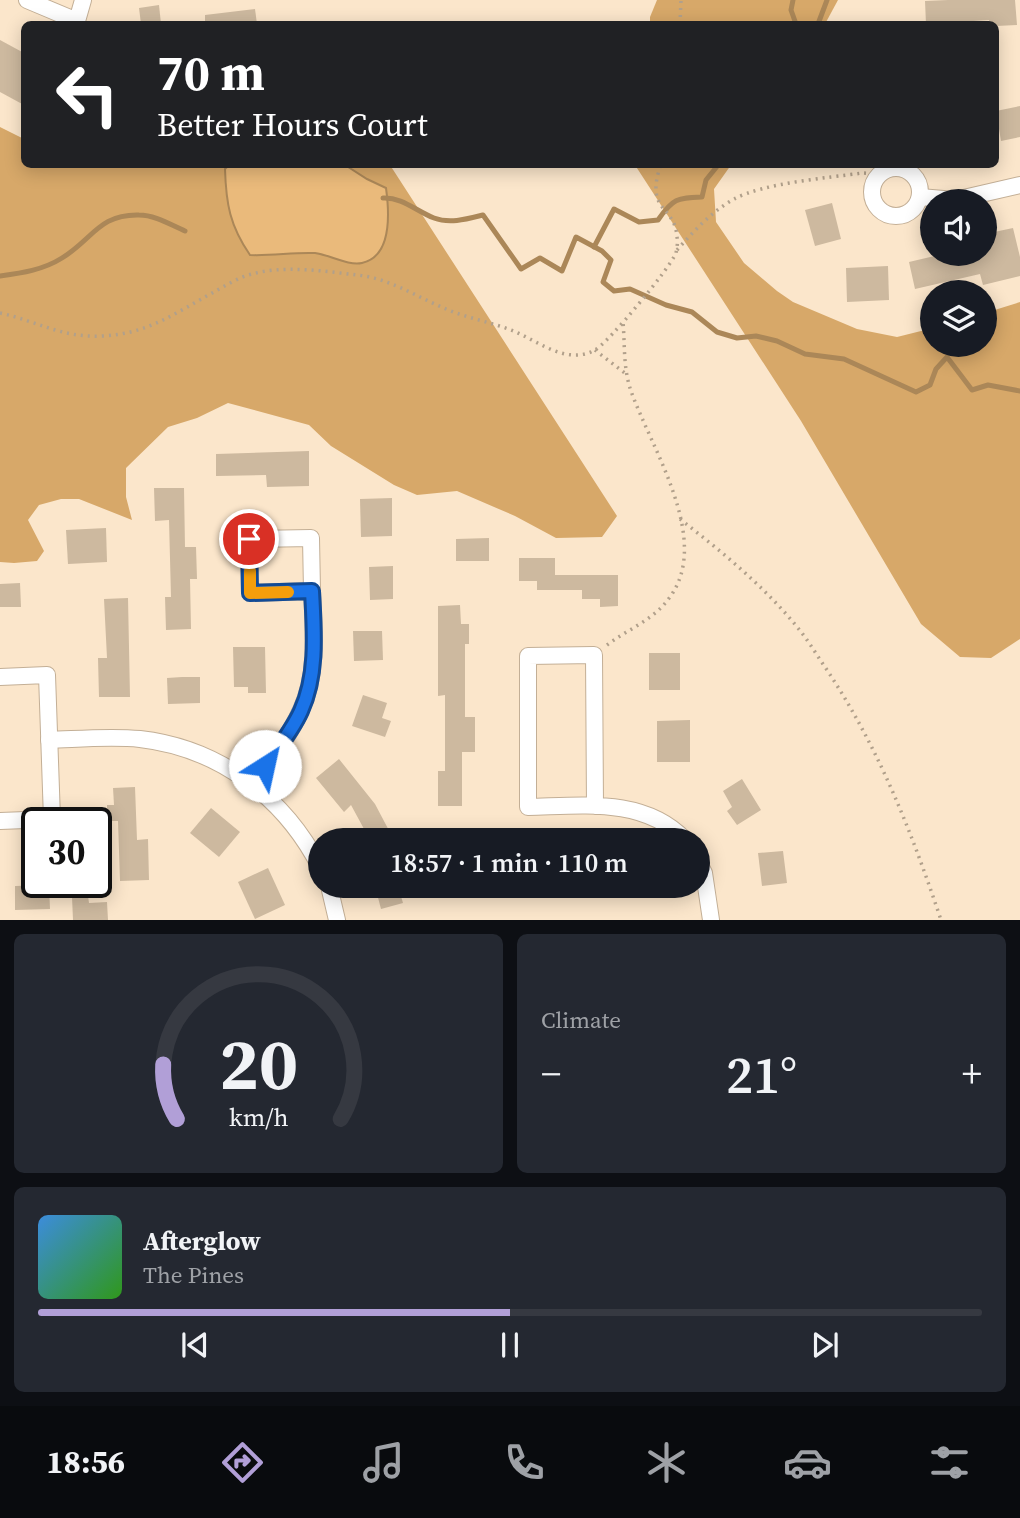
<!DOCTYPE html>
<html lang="en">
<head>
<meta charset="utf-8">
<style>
  :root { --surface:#171b24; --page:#242831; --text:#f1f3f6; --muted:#9ea1a6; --line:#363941; --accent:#b19fd7 }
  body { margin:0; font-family:"Source Serif 4",serif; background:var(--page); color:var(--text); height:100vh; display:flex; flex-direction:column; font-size:26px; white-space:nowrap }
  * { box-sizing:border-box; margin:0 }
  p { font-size:23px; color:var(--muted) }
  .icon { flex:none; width:38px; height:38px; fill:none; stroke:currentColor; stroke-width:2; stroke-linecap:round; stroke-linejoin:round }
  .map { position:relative; height:920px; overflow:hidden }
  .side { display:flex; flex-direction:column; gap:14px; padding:14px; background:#0d0f14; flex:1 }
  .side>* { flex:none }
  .top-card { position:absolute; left:21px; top:21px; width:978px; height:147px; border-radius:10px; box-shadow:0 4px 18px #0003; background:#202124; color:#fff; overflow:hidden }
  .tools { position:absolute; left:920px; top:189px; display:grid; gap:14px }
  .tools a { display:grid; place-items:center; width:77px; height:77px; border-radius:50%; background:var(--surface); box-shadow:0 4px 18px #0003; font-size:35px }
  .speed { position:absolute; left:21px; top:807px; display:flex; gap:14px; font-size:35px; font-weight:700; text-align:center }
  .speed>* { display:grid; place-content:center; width:91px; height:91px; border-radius:50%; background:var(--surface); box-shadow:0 4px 18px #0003; line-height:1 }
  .speed .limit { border:4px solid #111; border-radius:10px; background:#fff; color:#111 }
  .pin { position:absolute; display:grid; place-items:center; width:60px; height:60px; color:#fff; margin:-30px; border:4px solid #fff; border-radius:50%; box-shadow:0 2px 7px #0007 }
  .me { position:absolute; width:77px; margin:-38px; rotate:35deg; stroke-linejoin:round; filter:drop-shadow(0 0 5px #0008) }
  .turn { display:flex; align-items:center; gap:24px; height:147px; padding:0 21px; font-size:32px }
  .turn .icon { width:91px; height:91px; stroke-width:2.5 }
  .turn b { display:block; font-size:49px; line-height:60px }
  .big { font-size:52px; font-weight:600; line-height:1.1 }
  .side .card { flex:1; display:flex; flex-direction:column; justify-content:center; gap:10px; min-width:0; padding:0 24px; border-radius:10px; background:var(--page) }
  .side .dial { align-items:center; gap:0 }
  .dial svg { height:182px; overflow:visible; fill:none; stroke:var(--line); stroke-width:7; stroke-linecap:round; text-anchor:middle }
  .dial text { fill:var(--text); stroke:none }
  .song { display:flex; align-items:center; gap:21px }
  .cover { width:84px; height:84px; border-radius:10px; background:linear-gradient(135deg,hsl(210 70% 55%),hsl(110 70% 35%)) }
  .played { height:7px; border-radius:4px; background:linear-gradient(90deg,var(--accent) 50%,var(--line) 50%) }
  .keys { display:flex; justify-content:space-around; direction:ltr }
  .heat { display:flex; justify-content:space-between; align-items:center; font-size:38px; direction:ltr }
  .side .tiles { flex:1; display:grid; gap:14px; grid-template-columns:1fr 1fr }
  .card:last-child { grid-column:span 2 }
  .trip { position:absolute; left:308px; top:828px; width:402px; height:70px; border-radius:35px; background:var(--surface); box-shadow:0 4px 18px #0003; font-weight:600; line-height:70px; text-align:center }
  .tabs { display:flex; height:112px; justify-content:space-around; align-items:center; background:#090b0e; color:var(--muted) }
  .tabs .icon { width:49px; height:49px }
  .tabs .on { color:var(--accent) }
  .tabs b { font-size:32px; color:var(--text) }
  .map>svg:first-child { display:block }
</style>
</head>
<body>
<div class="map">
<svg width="1020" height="920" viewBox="0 0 1020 920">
  <rect width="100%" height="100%" fill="#fbe6cb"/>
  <g fill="#d7a869">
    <polygon points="657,0 838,0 825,24 650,24 650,17"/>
    <polygon points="0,127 24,139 24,164 390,165 617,516 602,537 556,538 515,516 457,491 417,495 394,485 331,446 309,425 228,403 197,418 168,427 126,468 126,497 132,520 79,499 61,499 39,505 28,520 44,551 37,561 14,563 0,562"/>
    <polygon points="635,165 731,165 714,189 716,222 744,263 777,291 793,302 857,329 897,337 933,328 933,345 985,345 985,313 1020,302 1020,639 991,658 960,657 921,624 801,421"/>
  </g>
  <path fill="#eaba7b" stroke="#ab8758" stroke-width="2" d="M 230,164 L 345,165 L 367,179 L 386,188 C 389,210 393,256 362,263 C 348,266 330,255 315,253 C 294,252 272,256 250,255 C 230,226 226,204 225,169 Z"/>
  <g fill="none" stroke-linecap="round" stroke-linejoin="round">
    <g stroke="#ab8758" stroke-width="5">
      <polyline points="793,0 791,10 796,24"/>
      <polyline points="818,24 827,0"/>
      <path d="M 383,198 C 402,197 416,211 434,218 C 450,224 467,219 483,215 L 521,269 L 540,258 L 562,271 L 576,237 L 602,251 L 611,260 L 603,282 L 614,291 L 630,289 L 666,305 L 692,312 L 717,332 L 737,338 L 756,336 L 777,341 L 805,354 L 844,359 L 916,392 L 930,385 L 936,369 L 947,357 L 972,390 L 988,385 L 1020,391"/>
      <path d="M 594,247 L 614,209 L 639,222 L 658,220 C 673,198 677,198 702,197 L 706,180 L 719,164"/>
      <path d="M 0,276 C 22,273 43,270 62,258 C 93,239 99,214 139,215 C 155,215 171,225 185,231"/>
    </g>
  </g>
  <g fill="#cdb99f">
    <polygon points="948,0 1015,0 1017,25 996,26 990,24 989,20 926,24 925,1"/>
    <polygon points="159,5 161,24 141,24 139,8"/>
    <polygon points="255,9 257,24 205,24 205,15"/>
    <polygon points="0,40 24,53 24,105 0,92"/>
    <polygon points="1020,106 1020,137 1001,141 996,111"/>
    <polygon points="832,203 841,239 815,246 805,210"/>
    <polygon points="1013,228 1020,257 1020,276 983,285 980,274 915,289 909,262 943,254 985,254 985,234"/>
    <polygon points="888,266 889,300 847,302 846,268"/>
    <polygon points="309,451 309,486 267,487 266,475 216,476 216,454"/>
    <polygon points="154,488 184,488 185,547 196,547 197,579 190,579 191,629 166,630 165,597 171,597 169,520 155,521"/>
    <polygon points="392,498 392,536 361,537 360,499"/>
    <polygon points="106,528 107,562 68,564 66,530"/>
    <polygon points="489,538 489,561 456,561 456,539"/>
    <polygon points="519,558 555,558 555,575 618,575 618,606 600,607 600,599 582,599 582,590 537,590 537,581 519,581"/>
    <polygon points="393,566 393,599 370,600 369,567"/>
    <polygon points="20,583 21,607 0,607 0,584"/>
    <polygon points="128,598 130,697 99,697 98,658 107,658 104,599"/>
    <polygon points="460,605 461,624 469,624 469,644 465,644 465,717 475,717 475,752 462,752 462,806 438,806 438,771 445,771 445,695 438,696 438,606"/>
    <polygon points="353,631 382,631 383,660 354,661"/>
    <polygon points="233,647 265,647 266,693 248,693 248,687 234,687"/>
    <rect x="649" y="653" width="31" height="37"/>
    <polygon points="182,677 200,677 200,703 168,704 167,678"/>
    <polygon points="363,695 387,703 382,718 391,721 385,737 352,726"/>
    <polygon points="690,720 690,762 657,762 657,721"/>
    <polygon points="339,759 375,804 394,840 370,840 351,805 344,812 316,778"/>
    <polygon points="742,779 761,810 737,825 727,811 732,807 723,791"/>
    <polygon points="135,787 137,840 148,839 149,880 120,881 118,821 107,821 107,805 114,805 113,788"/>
    <polygon points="211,808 240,832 219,857 190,833"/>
    <polygon points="783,851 787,883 762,886 758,853"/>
    <polygon points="268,868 285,905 255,919 238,882"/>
    <polygon points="49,885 50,909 15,910 15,886"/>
    <polygon points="375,886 398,886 403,903 381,909"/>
    <polygon points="88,896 89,903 107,902 108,920 73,920 72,897"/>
  </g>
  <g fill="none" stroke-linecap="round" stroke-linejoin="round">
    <g stroke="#c3af96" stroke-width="18">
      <g id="street">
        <polyline points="27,0 77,21 83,0"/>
        <circle cx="896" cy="192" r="24"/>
        <polyline points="920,197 955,200 1020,185"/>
        <polyline points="0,677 47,675 52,819 0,821"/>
        <path d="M 49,740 C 79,739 110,736 140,739 C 219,748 284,797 320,867"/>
        <path d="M 253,783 C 270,760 289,737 301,710 C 318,674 314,630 312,591 L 250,593 L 249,539 L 311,538 L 312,591"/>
        <path d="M 595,806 L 594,655 L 528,656 L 528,807 C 582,806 644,797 685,840"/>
        <polyline points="698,861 704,873 711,920"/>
        <polyline points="329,886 337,920"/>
      </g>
    </g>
    <g stroke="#b1a08b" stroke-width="3.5" stroke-dasharray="2 5" stroke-linecap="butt">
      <polyline points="680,24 681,0"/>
      <path d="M 677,250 C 694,231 711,212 734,199 C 764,183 827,178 862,173 L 879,174"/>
      <path d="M 0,313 C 37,321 61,338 102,336 C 148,334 175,313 214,292 C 225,286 239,277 252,274 C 285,265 323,271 357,275 C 389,278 417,297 446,309 C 467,318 490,322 511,330 C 537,340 566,366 595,350 C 609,342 670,268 676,253 C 677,248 678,242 677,237 C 675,204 644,213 661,164"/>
      <polyline points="595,350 626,374"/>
      <path d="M 680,519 C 722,552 764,586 798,628 C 808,640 816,654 825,667 C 878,746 911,830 941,920"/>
      <path d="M 607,645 C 628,629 654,620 670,597 C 712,539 651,448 631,391 C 623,368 625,345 623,322"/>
    </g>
    <use href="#street" stroke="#fff" stroke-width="16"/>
  </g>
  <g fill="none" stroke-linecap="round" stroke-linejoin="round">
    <g stroke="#114b97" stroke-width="18">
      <path id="route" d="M 249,539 L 250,593 L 312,591 C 314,630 318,674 301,711 C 292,731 278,748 265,766"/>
    </g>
    <use href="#route" stroke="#1a73e8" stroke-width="12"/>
    <polyline stroke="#f59e0b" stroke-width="12" points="250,571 250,593 288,592"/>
  </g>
</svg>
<div class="tools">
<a><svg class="icon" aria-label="sound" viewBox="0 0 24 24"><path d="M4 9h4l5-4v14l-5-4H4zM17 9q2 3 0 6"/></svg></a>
<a><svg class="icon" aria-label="layers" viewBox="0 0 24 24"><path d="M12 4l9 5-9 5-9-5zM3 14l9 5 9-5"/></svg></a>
</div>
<div class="speed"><div class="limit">30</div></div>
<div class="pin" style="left:249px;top:539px;background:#d93025"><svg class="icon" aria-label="arrive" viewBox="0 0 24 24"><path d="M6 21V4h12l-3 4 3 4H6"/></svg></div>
<svg class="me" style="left:265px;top:766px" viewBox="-20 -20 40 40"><circle r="19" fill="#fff"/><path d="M0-13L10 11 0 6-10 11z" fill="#1a73e8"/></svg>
<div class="trip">18:57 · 1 min · 110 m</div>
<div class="top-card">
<div class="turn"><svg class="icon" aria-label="left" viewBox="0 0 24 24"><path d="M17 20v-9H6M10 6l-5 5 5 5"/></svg><div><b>70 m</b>Better Hours Court</div></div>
</div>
</div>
<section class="side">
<div class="tiles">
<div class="card dial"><svg viewBox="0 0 100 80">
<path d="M14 69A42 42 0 1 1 86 69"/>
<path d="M14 69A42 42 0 0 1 8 45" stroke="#b19fd7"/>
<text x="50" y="56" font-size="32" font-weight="700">20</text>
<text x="50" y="72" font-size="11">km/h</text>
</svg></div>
<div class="card"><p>Climate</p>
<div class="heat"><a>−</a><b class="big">21°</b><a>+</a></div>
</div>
<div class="card">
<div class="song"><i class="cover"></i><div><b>Afterglow</b><p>The Pines</p></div></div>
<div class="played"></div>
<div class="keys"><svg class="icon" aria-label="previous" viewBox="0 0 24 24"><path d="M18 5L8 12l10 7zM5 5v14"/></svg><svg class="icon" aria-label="pause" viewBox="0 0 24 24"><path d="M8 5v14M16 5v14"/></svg><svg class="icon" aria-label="next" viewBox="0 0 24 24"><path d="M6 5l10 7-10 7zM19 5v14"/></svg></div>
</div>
</div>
</section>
<nav class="tabs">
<b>18:56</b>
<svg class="icon on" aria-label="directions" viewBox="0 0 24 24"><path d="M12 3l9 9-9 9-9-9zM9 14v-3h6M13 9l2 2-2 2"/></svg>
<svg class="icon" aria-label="music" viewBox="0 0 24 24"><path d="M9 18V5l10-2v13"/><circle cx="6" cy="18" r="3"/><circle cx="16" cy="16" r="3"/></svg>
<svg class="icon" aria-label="phone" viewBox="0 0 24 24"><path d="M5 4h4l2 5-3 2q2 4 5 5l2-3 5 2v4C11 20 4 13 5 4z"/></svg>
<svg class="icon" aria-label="climate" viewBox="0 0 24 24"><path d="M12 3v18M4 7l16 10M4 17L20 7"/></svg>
<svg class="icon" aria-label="car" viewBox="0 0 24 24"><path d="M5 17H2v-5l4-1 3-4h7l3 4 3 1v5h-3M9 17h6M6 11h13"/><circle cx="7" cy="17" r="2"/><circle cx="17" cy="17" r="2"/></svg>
<svg class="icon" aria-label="filters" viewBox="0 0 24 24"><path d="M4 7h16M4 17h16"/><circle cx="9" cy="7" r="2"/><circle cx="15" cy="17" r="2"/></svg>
</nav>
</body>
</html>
